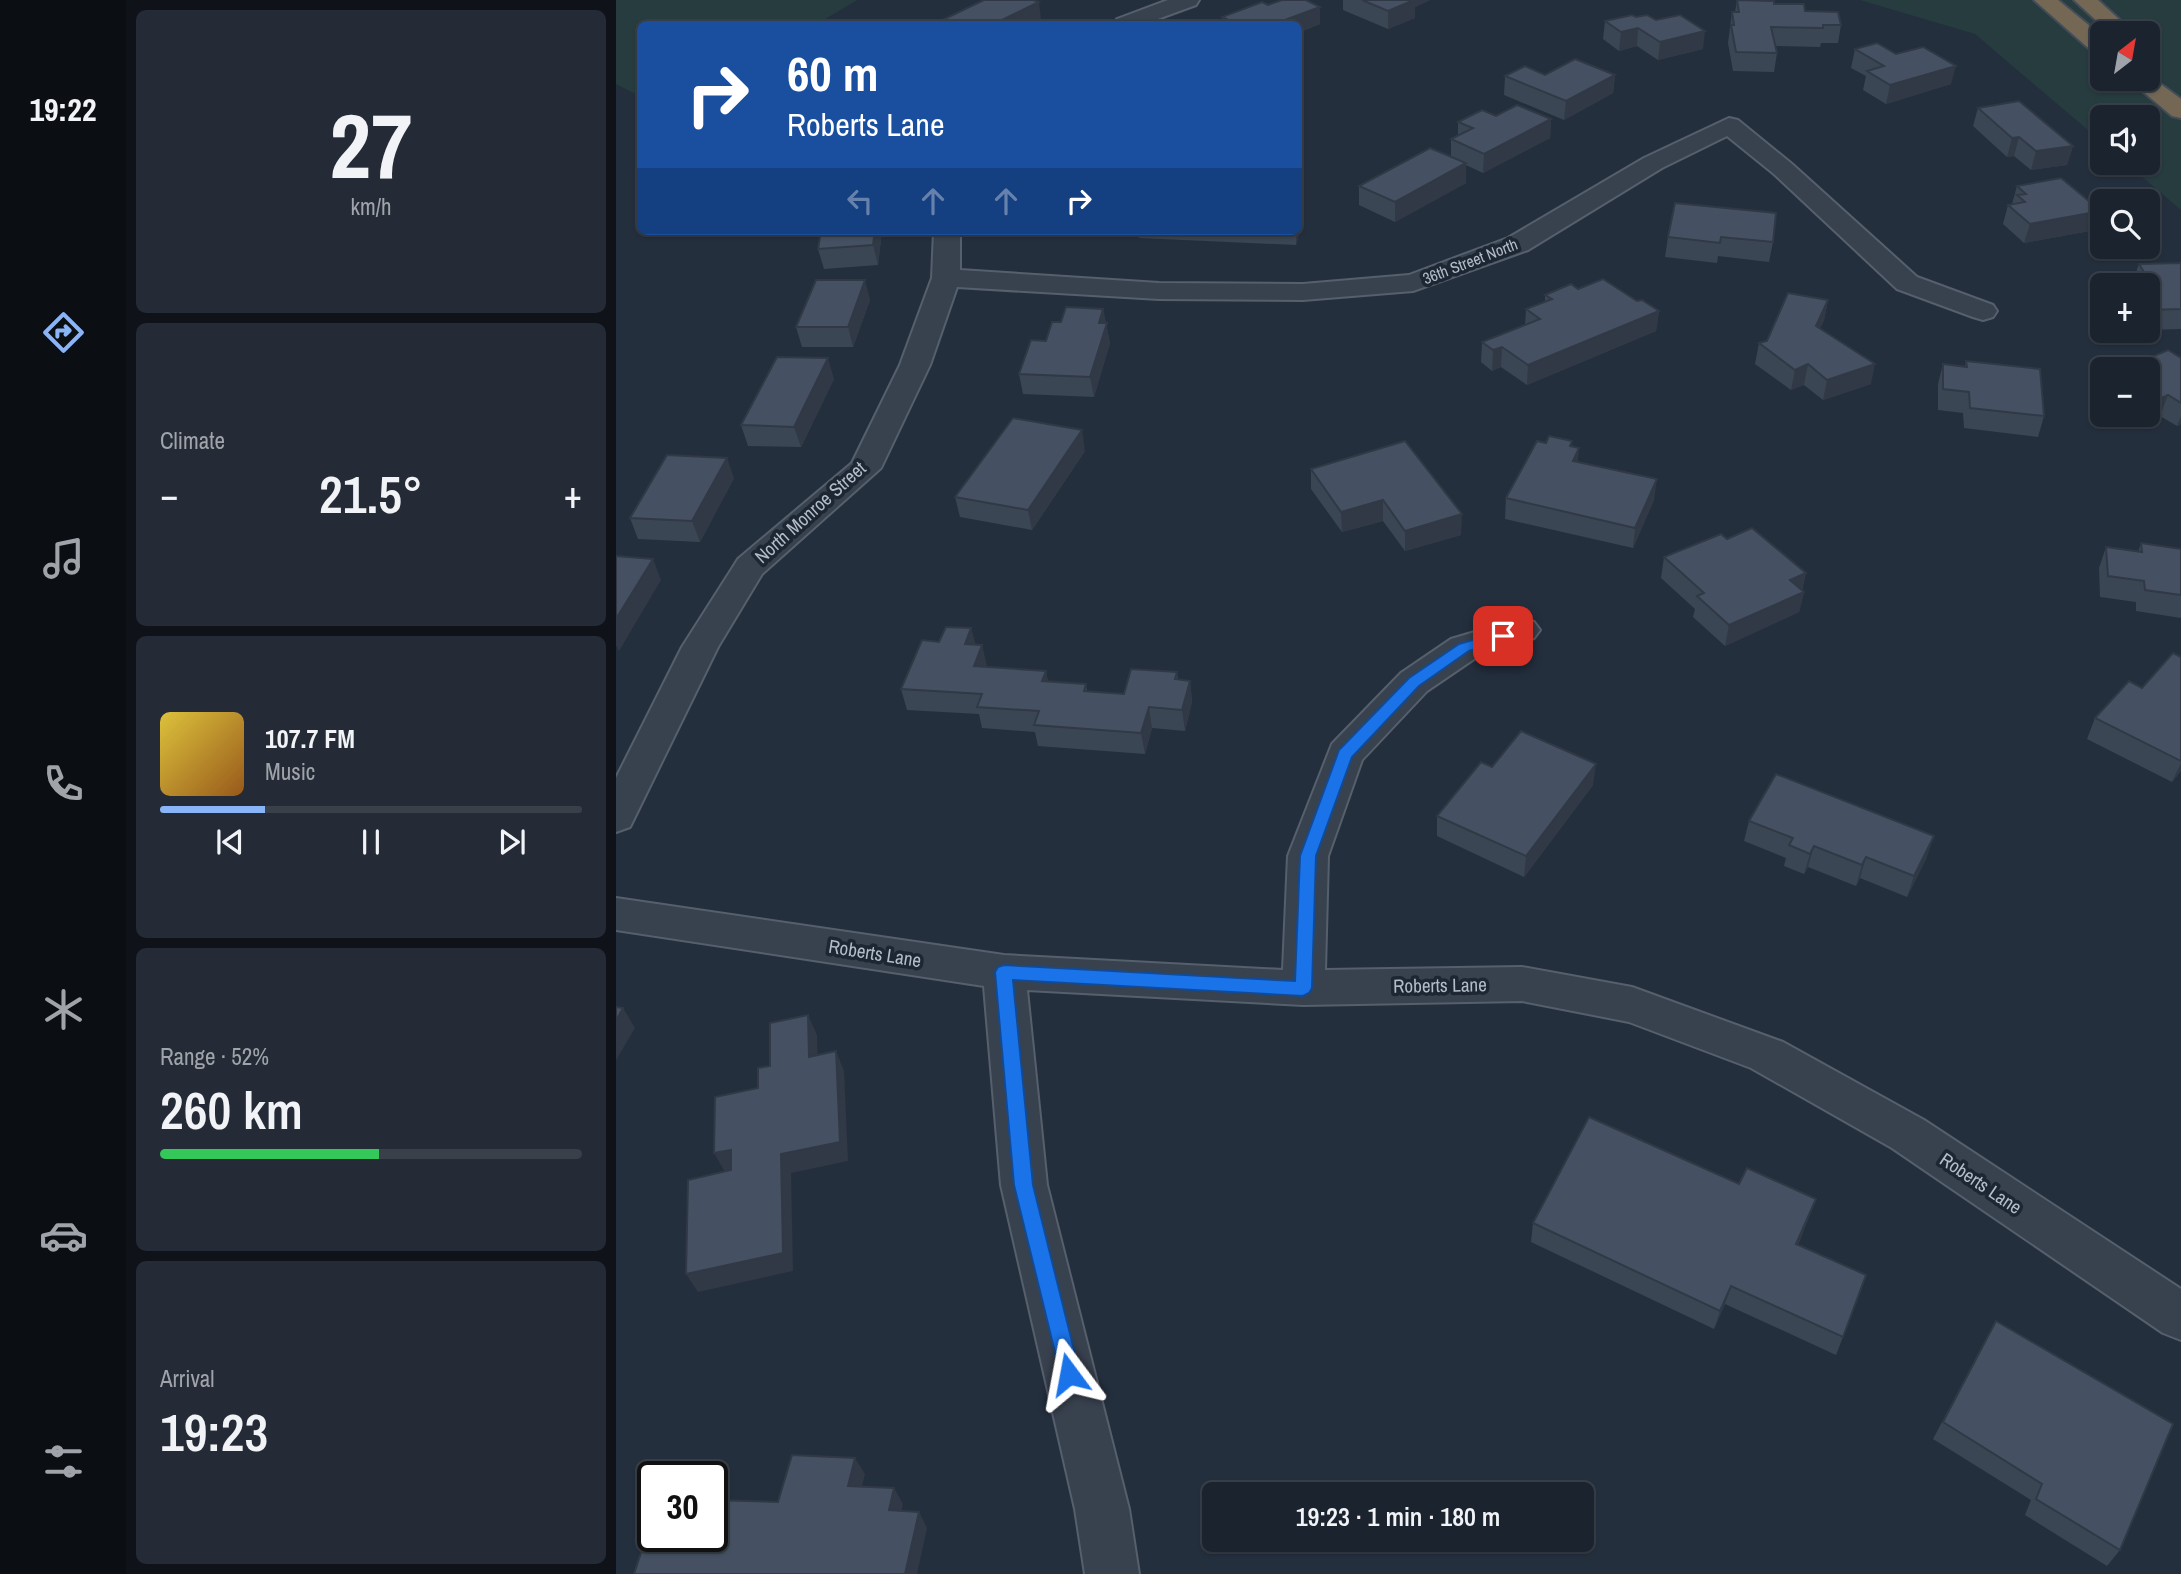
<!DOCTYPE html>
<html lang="en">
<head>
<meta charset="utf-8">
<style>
  :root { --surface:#1b232e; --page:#242b36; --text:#f1f3f6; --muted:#a0a4aa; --line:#39404a; --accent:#8ab4f8 }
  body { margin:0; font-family:"Archivo Narrow",sans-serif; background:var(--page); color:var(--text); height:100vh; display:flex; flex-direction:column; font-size:26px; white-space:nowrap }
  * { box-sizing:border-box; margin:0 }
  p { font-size:23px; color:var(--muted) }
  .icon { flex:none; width:38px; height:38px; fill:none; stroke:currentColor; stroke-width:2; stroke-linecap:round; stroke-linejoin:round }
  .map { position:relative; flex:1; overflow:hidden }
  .panel { display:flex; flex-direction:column; gap:10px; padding:10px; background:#0f1319; width:490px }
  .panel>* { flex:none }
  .hud { position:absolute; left:21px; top:21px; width:665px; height:214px; border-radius:10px; box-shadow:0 2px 5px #0004,0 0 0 2px var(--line); background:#1a4fa0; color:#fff; overflow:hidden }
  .needle { width:46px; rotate:31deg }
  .buttons { position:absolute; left:1474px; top:21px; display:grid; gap:14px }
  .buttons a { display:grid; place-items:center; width:70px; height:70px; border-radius:10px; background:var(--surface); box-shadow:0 2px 5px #0004,0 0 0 2px var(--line); font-size:35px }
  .speed { position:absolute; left:21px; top:1461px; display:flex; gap:14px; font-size:35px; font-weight:700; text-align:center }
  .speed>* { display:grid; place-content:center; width:91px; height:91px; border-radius:50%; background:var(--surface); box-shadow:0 2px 5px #0004,0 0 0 2px var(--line); line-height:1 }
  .speed .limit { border:4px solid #111; border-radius:10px; background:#fff; color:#111 }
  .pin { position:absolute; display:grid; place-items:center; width:60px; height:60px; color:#fff; margin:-30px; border-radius:14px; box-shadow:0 4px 10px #0006 }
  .me { position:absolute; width:77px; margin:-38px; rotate:347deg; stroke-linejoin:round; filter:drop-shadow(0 0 5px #0008) }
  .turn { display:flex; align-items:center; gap:24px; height:147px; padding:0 35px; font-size:32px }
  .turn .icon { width:91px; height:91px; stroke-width:2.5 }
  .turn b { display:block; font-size:49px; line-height:60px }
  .lanes { display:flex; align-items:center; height:66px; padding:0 35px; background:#0003; justify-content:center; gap:35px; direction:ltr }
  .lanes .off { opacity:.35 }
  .big { font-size:52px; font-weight:600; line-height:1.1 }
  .panel .card { flex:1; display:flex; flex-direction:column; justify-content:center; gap:10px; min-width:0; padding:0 24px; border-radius:10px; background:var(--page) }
  .panel .dial { align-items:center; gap:0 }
  .dial b { font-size:91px; line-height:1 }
  .song { display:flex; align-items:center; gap:21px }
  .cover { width:84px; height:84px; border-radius:10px; background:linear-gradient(135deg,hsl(50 70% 55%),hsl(30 70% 35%)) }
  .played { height:7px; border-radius:4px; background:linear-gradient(90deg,var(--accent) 25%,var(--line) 25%) }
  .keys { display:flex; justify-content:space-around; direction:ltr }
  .heat { display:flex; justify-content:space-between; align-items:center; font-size:38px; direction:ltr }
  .charge { height:10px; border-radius:5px; background:linear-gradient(90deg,#34c759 52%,var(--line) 0) }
  .trip { position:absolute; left:586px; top:1482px; width:392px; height:70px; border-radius:10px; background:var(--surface); box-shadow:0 2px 5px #0004,0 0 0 2px var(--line); font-weight:600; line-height:70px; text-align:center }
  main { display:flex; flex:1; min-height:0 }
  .tabs { display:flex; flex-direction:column; width:126px; justify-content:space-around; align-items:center; background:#0b0e12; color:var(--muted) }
  .tabs .icon { width:49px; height:49px }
  .tabs .active { color:var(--accent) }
  .tabs b { font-size:32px; color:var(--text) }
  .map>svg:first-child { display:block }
</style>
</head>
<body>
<main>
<nav class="tabs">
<b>19:22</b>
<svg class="icon active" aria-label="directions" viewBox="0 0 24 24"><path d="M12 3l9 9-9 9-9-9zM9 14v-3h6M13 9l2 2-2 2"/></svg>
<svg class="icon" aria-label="music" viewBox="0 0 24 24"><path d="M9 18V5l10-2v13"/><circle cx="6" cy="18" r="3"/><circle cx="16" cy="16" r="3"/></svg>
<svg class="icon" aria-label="phone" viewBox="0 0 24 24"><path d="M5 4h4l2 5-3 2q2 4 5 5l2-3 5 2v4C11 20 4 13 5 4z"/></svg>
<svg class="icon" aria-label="climate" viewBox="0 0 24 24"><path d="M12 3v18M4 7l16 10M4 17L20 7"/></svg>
<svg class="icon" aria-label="car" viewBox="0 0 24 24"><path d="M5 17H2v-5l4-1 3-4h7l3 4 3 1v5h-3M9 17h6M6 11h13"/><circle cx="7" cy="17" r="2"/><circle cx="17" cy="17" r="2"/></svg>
<svg class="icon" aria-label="filters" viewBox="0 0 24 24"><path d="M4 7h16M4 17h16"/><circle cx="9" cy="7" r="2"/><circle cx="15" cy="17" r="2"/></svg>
</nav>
<section class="panel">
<div class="card dial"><b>27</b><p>km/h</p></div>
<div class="card"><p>Climate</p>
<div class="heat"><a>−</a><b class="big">21.5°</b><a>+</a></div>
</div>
<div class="card">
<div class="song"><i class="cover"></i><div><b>107.7 FM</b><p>Music</p></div></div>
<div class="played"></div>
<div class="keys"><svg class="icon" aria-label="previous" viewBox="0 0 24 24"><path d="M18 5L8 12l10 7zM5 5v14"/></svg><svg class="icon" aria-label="pause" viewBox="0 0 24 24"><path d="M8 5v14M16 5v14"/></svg><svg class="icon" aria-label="next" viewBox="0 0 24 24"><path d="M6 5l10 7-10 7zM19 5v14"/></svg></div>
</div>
<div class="card"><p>Range · 52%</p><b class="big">260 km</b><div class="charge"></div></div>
<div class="card"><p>Arrival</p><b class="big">19:23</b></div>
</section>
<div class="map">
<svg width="1565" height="1574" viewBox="0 0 1565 1574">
  <rect width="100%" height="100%" fill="#242f3e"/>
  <g fill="#263c3f" fill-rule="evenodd">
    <polygon points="0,0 241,0 201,24 24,24 24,96 0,84"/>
    <path d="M 1244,0 L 1565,0 L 1565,210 L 1510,163 L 1531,163 L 1531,117 L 1486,117 L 1486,142 L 1359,34 ZM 1486,33 L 1531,33 L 1531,79 L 1486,79 Z"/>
  </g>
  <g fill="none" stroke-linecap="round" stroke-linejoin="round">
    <g stroke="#565f6c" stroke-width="4">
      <g id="minor">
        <polygon points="552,0 583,0 580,5 528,24 498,24 501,19"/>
        <polygon points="1113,118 1122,120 1176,164 1301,277 1377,305 1381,311 1377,317 1367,320 1357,317 1281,289 1158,174 1111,136 1046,168 912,250 797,291 687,300 543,299 341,287 314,365 265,468 146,574 102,647 14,827 0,832 0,778 66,647 117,567 122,559 236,463 284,365 316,278 318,231 344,231 344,270 543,283 687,284 793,275 892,238 1028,158"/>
        <polygon points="906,618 918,622 924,630 918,638 861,657 811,691 746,760 712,856 709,970 906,967 1016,987 1167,1042 1308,1120 1565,1289 1565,1340 1547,1333 1276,1148 1135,1068 1013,1022 906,1001 687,1005 411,990 431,1185 513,1509 523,1574 469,1574 459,1509 385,1185 368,986 0,930 0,898 388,955 667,970 672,856 716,744 785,673 835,639"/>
      </g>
    </g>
    <g stroke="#434c59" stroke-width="4">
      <g id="motorway">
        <polygon points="1418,0 1442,0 1486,36 1486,55 1478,53"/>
        <polygon points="1458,0 1482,0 1518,33 1494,33"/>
        <polygon points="1531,74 1565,99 1565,118 1556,116 1512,79 1531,79"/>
      </g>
    </g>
    <use href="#minor" fill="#38414e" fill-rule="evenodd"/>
    <use href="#motorway" fill="#746855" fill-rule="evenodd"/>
  </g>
  <g fill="#3b4654">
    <polygon points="727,0 814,0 799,7 799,18 772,29 727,10"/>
    <polygon points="1121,0 1158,4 1189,11 1225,25 1222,43 1205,43 1204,47 1159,46 1161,53 1158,72 1117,71 1112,43 1116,12 1119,12"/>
    <polygon points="606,17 704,24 682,33 682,24 607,24"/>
    <polygon points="1020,17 1087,49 1042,60 1021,46 1003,51 987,39 989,21"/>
    <polygon points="1239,49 1335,84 1270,104 1247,90 1250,76 1235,68"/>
    <polygon points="929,75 999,75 997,93 948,120 888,95 889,76"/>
    <polygon points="1362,108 1457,146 1451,165 1415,170 1398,156 1391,157 1357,126"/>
    <polygon points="880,116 935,119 934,138 867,173 850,165 850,183 779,222 743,205 743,186 835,157 835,139 842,136 842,122"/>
    <polygon points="1401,186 1479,230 1408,243 1387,224 1392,205 1396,204"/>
    <polygon points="1059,203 1157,242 1153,262 1102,256 1101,263 1049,257 1052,237"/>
    <polygon points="687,219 680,245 523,238 522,231 682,231"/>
    <polygon points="201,231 266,231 262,265 208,269 202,249 204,241"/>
    <polygon points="1565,263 1565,329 1531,330 1531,285 1516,285 1516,284 1523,264"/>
    <polygon points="962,289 1021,301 1043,311 1040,331 911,385 885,367 876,371 865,362 866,342 909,325 910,309 929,302 929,295"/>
    <polygon points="254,300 237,347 186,347 180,327"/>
    <polygon points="1212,300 1208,320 1204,328 1255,384 1207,400 1188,385 1175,390 1139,364 1143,343 1151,341"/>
    <polygon points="487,309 494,343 478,397 407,394 403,374 445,322"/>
    <polygon points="1565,358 1565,424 1561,426 1544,416 1523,425 1507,415 1531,415 1531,369 1510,368"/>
    <polygon points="1350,361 1428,416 1422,437 1348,428 1347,413 1322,410 1322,384 1327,364 1349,366"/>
    <polygon points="218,379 185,447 132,446 125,425"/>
    <polygon points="956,441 955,446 963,448 961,462 1038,500 1017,548 889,519 890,498"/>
    <polygon points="469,451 416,530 344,517 339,497"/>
    <polygon points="695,469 845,535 789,551 767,521 726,532 695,489"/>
    <polygon points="118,478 84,542 22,539 14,518"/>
    <polygon points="1111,539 1190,573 1186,590 1188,592 1183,612 1109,646 1077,617 1079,609 1045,578 1048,557"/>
    <polygon points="1525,543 1565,549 1565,618 1520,611 1520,602 1484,597 1483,568 1490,547 1522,552"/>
    <polygon points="355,628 359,644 366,645 370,667 430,671 432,682 470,684 471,691 508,694 561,672 562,680 574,681 576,702 569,731 536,728 529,754 422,746 419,732 366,728 363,714 291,710 285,689 323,642"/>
    <polygon points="1565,657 1565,771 1556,782 1471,739 1479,718 1526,688"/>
    <polygon points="977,785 908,877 821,836 821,816"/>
    <polygon points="1133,821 1311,857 1291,897 1244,878 1240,886 1192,867 1188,874 1168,866 1170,858 1128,841"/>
    <polygon points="1123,1184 1200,1199 1182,1245 1227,1337 1220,1355 1109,1304 1098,1329 915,1242 917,1223"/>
    <polygon points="1370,1339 1504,1550 1491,1566 1409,1515 1415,1500 1317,1439"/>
  </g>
  <g fill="#303945">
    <polygon points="786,0 814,0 799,7 799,18 772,29 772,11"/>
    <polygon points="423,2 425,20 416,24 385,24 384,21"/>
    <polygon points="704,7 704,24 682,33 682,24 658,24"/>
    <polygon points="380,20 381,24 370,24"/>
    <polygon points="1022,28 1021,46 1003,51 1005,32"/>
    <polygon points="1089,31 1087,49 1042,60 1044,42"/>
    <polygon points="1340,66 1335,84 1270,104 1274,85"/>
    <polygon points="999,75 997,93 948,120 950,101"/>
    <polygon points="935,119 934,138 867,173 868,154"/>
    <polygon points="1403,137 1398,156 1391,157 1396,138"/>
    <polygon points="1457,146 1451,165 1415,170 1420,151"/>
    <polygon points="850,163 850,183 779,222 779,202"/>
    <polygon points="686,199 687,219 680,245 680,231 682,231 682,214"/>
    <polygon points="1485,211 1479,230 1408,243 1414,224"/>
    <polygon points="259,231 266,231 262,265 257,245"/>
    <polygon points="249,280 254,300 237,347 232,327"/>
    <polygon points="1212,300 1208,320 1196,346 1200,326"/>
    <polygon points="487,309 494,343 478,397 474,377 483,323"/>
    <polygon points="1043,311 1040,331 911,385 912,365"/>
    <polygon points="886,347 885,367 876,371 877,350"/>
    <polygon points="212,358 218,379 185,447 178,427"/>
    <polygon points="1192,364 1188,385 1175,390 1179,370"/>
    <polygon points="1259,364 1255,384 1207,400 1211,380"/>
    <polygon points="1552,395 1544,416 1523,425 1527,415 1531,415 1531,405"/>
    <polygon points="1565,416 1565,424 1561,426"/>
    <polygon points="466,430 469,451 416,530 412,510"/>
    <polygon points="963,448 961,469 957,461"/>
    <polygon points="111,458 118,478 84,542 76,521"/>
    <polygon points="1041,479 1038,500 1017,548 1019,528"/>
    <polygon points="767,500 767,521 726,532 725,512"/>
    <polygon points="846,514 845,535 789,551 789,531"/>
    <polygon points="37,559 45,580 3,651 0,645 0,619"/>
    <polygon points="1190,573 1185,593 1188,592 1183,612 1109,646 1113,625 1174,580"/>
    <polygon points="355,628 360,649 349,644"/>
    <polygon points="366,645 371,666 363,687 358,666"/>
    <polygon points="430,671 434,692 426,681"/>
    <polygon points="574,681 576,702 569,731 566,710"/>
    <polygon points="533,707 536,728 529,754 525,733"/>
    <polygon points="1565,763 1565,771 1556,782"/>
    <polygon points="980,764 977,785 908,877 910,856"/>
    <polygon points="1318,836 1311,857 1291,897 1298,876"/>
    <polygon points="1198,846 1192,867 1188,874 1194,854"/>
    <polygon points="1250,857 1244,878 1240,886 1246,865"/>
    <polygon points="7,1008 19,1028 0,1060 0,1021"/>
    <polygon points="192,1015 201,1035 202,1077 193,1057"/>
    <polygon points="220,1051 228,1071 232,1161 175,1173 177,1271 82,1292 70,1274 165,1154"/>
    <polygon points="115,1150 125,1169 109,1172 98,1153"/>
    <polygon points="1200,1199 1193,1217 1174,1263 1180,1244"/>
    <polygon points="1115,1286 1109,1304 1098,1329 1104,1311"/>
    <polygon points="239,1458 249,1474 242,1502 232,1486"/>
    <polygon points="278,1488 287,1504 282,1526 273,1510"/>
    <polygon points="303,1512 311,1528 301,1574 289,1574"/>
  </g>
  <g fill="#455162" stroke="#303945" stroke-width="2">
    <polygon points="368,0 417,0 423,2 384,21 380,20 370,24 318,24"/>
    <polygon points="666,0 690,0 704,7 658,24 621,24 606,17 646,2 652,5"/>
    <polygon points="746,0 798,0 772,11"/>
    <polygon points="1121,0 1158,1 1158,4 1188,4 1189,11 1222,12 1225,25 1207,25 1207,28 1155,27 1161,53 1120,52 1115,25 1118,25 1116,12 1123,12"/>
    <polygon points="1016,15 1020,17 1031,15 1040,20 1064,15 1089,31 1044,42 1022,28 1005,32 989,21"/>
    <polygon points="1261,43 1280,54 1307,47 1340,66 1274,85 1251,71 1268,66 1239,49"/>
    <polygon points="959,59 999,75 950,101 889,76 909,66 929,75"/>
    <polygon points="1403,101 1457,146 1420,151 1403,137 1396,138 1362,108"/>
    <polygon points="901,105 935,119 868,154 835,139 857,128 842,122 866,110 880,116"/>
    <polygon points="814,148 850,163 779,202 743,186"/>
    <polygon points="1445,178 1485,211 1414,224 1392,205 1409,202 1401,195 1410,194 1401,186"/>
    <polygon points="682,199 686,199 682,214"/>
    <polygon points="1059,203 1160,213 1157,242 1105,237 1104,243 1052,237"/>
    <polygon points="205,231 259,231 257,245 202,249"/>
    <polygon points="1565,263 1565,309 1531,310 1531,290 1539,290 1523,264"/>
    <polygon points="987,279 1021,301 1026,300 1043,311 912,365 886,347 877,350 866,342 924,319 910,309 936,299 929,295 955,284 962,289"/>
    <polygon points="200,280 249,280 232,327 180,327"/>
    <polygon points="1172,293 1212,300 1200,326 1259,364 1211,380 1192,364 1179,370 1143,343 1151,341"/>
    <polygon points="450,307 487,309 483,323 491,323 474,377 403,374 415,340 430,341 436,322 445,322"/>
    <polygon points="1552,350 1565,358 1565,403 1552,395 1531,405 1531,369 1510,368"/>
    <polygon points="161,357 212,358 178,427 125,425"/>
    <polygon points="1350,361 1424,369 1428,416 1354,408 1353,392 1327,389 1327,364 1351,367"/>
    <polygon points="397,418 466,430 412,510 339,497"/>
    <polygon points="933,436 956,441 954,446 963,448 957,461 1041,479 1019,528 890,498 921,441 930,443"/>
    <polygon points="789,441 846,514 789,531 767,500 725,512 695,469"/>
    <polygon points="51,455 111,458 76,521 14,518"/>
    <polygon points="1136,528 1190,573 1174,580 1188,592 1113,625 1081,596 1088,593 1048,557 1105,534 1111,539"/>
    <polygon points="1525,543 1565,549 1565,595 1529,590 1528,581 1492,576 1490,547 1526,552"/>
    <polygon points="0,556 37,559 0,619"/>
    <polygon points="330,627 355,628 349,644 366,645 358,666 430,671 426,681 470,684 468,691 508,694 515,669 561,672 559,679 574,681 566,710 533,707 525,733 418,725 423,711 361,707 366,694 285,689 306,640 323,642"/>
    <polygon points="1557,653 1565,657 1565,761 1479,718 1513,681 1526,688"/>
    <polygon points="905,731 980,764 910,856 821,816 865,762 876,767"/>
    <polygon points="1160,774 1318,836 1298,876 1250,857 1246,865 1198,846 1194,854 1173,845 1177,838 1133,821"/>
    <polygon points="0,1007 7,1008 0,1021"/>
    <polygon points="192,1015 193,1057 220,1051 224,1142 165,1154 167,1253 70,1274 72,1180 115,1170 115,1150 98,1153 99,1097 142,1088 142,1068 154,1066 154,1023"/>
    <polygon points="973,1117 1123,1184 1131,1168 1200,1199 1180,1244 1250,1275 1227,1337 1115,1286 1104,1311 917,1223"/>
    <polygon points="1380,1321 1557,1424 1504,1550 1420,1499 1426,1484 1327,1422"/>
    <polygon points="176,1455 239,1458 232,1486 278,1488 273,1510 303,1512 289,1574 18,1574 37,1516 37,1536 96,1536 96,1500 162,1502"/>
  </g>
  <polygon fill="#1a73e8" stroke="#114b97" stroke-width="2" points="887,631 894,636 892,639 853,651 803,686 736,757 700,856 696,988 693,993 687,996 397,980 417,1185 464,1374 460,1381 453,1384 446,1381 398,1185 379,972 382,967 388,965 679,981 684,856 723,750 793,678 843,644"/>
  <g text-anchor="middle" stroke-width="7" stroke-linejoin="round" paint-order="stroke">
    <g font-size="16" fill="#b4bcc9" stroke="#1d2633">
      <text transform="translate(854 261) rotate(-21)" y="6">36th Street North</text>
    </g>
    <g font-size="19" fill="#b4bcc9" stroke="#1d2633">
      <text transform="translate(194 512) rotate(-42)" y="7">North Monroe Street</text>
      <text transform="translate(259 953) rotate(9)" y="7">Roberts Lane</text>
      <text transform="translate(824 985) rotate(-1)" y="7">Roberts Lane</text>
      <text transform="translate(1365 1183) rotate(34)" y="7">Roberts Lane</text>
    </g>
  </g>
</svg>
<div class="buttons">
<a><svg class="needle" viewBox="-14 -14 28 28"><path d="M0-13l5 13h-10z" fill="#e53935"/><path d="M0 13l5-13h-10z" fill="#a0a4aa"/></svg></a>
<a><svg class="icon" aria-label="sound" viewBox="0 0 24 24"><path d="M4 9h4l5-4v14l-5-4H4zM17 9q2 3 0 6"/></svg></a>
<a><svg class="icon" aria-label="search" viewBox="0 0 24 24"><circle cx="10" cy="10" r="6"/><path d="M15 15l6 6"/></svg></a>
<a>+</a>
<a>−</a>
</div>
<div class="speed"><div class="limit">30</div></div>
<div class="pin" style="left:887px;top:636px;background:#d93025"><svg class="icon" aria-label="arrive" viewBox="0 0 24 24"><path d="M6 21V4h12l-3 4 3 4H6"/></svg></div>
<svg class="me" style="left:453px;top:1374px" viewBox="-20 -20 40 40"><path d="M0-17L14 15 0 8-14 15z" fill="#1a73e8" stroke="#fff" stroke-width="4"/></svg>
<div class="trip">19:23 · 1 min · 180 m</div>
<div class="hud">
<div class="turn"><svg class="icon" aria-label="right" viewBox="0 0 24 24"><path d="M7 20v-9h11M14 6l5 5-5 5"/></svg><div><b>60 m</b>Roberts Lane</div></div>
<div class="lanes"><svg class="icon off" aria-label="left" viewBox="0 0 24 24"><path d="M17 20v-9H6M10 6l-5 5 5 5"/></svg><svg class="icon off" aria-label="ahead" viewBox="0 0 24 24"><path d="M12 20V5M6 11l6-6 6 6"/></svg><svg class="icon off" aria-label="ahead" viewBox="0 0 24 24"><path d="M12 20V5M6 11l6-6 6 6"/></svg><svg class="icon" aria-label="right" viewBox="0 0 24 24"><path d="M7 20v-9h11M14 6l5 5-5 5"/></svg></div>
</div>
</div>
</main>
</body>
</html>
